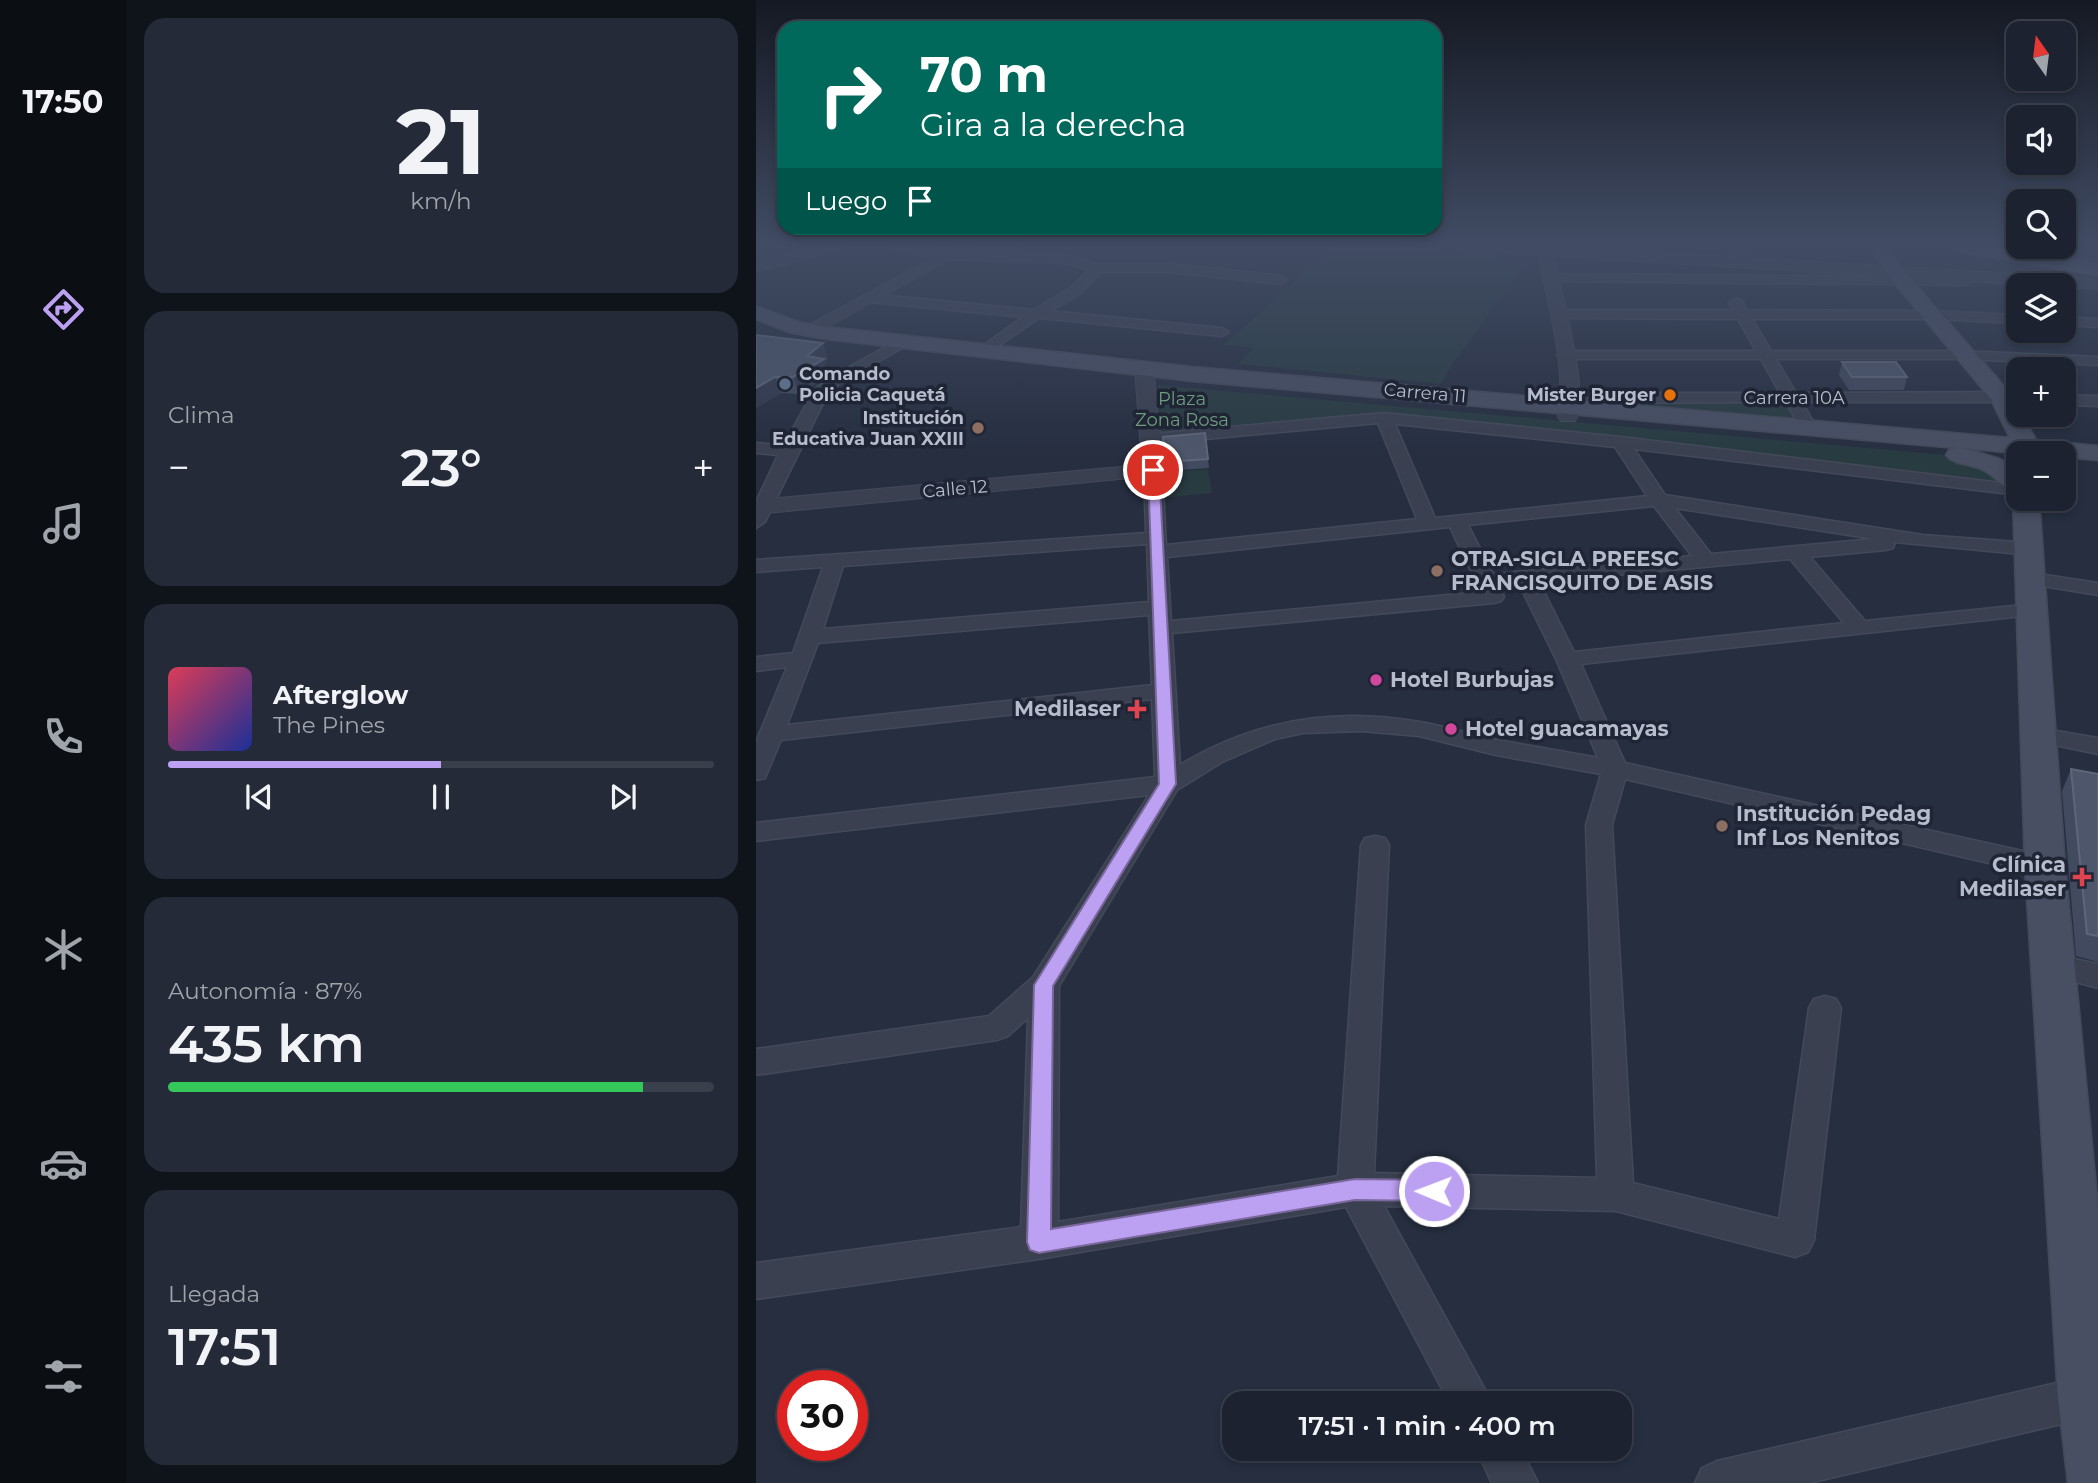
<!DOCTYPE html>
<html lang="es">
<head>
<meta charset="utf-8">
<style>
  :root { --surface:#1c2230; --page:#252a38; --text:#f1f3f6; --muted:#a0a4ab; --line:#3a3f4c; --accent:#bca0f2 }
  body { margin:0; font-family:Montserrat,sans-serif; background:var(--page); color:var(--text); height:100vh; display:flex; flex-direction:column; font-size:26px; white-space:nowrap }
  * { box-sizing:border-box; margin:0 }
  p { font-size:23px; color:var(--muted) }
  .icon { flex:none; width:38px; height:38px; fill:none; stroke:currentColor; stroke-width:2; stroke-linecap:round; stroke-linejoin:round }
  .map { position:relative; flex:1; overflow:hidden }
  .details { display:flex; flex-direction:column; gap:18px; padding:18px; background:#0f131a; width:630px }
  .details>* { flex:none }
  .guide { position:absolute; left:21px; top:21px; width:665px; height:214px; border-radius:21px; box-shadow:0 4px 10px #0003,0 0 0 2px var(--line); background:#00695c; color:#fff; overflow:hidden }
  .needle { width:46px; rotate:346deg }
  .buttons { position:absolute; left:1250px; top:21px; display:grid; gap:14px }
  .buttons a { display:grid; place-items:center; width:70px; height:70px; border-radius:14px; background:var(--surface); box-shadow:0 4px 10px #0003,0 0 0 2px var(--line); font-size:35px }
  .speed { position:absolute; left:21px; top:1370px; display:flex; gap:14px; font-size:35px; font-weight:700; text-align:center }
  .speed>* { display:grid; place-content:center; width:91px; height:91px; border-radius:50%; background:var(--surface); box-shadow:0 4px 10px #0003,0 0 0 2px var(--line); line-height:1 }
  .speed .limit { border:10px solid #d22; background:#fff; color:#111 }
  .pin { position:absolute; display:grid; place-items:center; width:60px; height:60px; color:#fff; margin:-30px; border:4px solid #fff; border-radius:50%; box-shadow:0 2px 7px #0007 }
  .me { position:absolute; width:77px; margin:-38px; rotate:271deg; stroke-linejoin:round; filter:drop-shadow(0 0 5px #0008) }
  .turn { display:flex; align-items:center; gap:24px; height:147px; padding:0 28px; font-size:32px }
  .turn .icon { width:91px; height:91px; stroke-width:2.5 }
  .turn b { display:block; font-size:49px; line-height:60px }
  .then { display:flex; align-items:center; height:66px; padding:0 28px; background:#0003; gap:14px; font-size:26px }
  .big { font-size:52px; font-weight:600; line-height:1.1 }
  .details .card { flex:1; display:flex; flex-direction:column; justify-content:center; gap:10px; min-width:0; padding:0 24px; border-radius:21px; background:var(--page) }
  .details .dial { align-items:center; gap:0 }
  .dial b { font-size:91px; line-height:1 }
  .song { display:flex; align-items:center; gap:21px }
  .cover { width:84px; height:84px; border-radius:10px; background:linear-gradient(135deg,hsl(350 70% 55%),hsl(230 70% 35%)) }
  .played { height:7px; border-radius:4px; background:linear-gradient(90deg,var(--accent) 50%,var(--line) 50%) }
  .keys { display:flex; justify-content:space-around; direction:ltr }
  .heat { display:flex; justify-content:space-between; align-items:center; font-size:38px; direction:ltr }
  .charge { height:10px; border-radius:5px; background:linear-gradient(90deg,#34c759 87%,var(--line) 0) }
  .trip { position:absolute; left:466px; top:1391px; width:410px; height:70px; border-radius:21px; background:var(--surface); box-shadow:0 4px 10px #0003,0 0 0 2px var(--line); font-weight:600; line-height:70px; text-align:center }
  main { display:flex; flex:1; min-height:0 }
  .dock { display:flex; flex-direction:column; width:126px; justify-content:space-around; align-items:center; background:#0b0e13; color:var(--muted) }
  .dock .icon { width:49px; height:49px }
  .dock .active { color:var(--accent) }
  .dock b { font-size:32px; color:var(--text) }
  .map>svg:first-child { display:block }
</style>
</head>
<body>
<main>
<nav class="dock">
<b>17:50</b>
<svg class="icon active" aria-label="directions" viewBox="0 0 24 24"><path d="M12 3l9 9-9 9-9-9zM9 14v-3h6M13 9l2 2-2 2"/></svg>
<svg class="icon" aria-label="music" viewBox="0 0 24 24"><path d="M9 18V5l10-2v13"/><circle cx="6" cy="18" r="3"/><circle cx="16" cy="16" r="3"/></svg>
<svg class="icon" aria-label="phone" viewBox="0 0 24 24"><path d="M5 4h4l2 5-3 2q2 4 5 5l2-3 5 2v4C11 20 4 13 5 4z"/></svg>
<svg class="icon" aria-label="climate" viewBox="0 0 24 24"><path d="M12 3v18M4 7l16 10M4 17L20 7"/></svg>
<svg class="icon" aria-label="car" viewBox="0 0 24 24"><path d="M5 17H2v-5l4-1 3-4h7l3 4 3 1v5h-3M9 17h6M6 11h13"/><circle cx="7" cy="17" r="2"/><circle cx="17" cy="17" r="2"/></svg>
<svg class="icon" aria-label="filters" viewBox="0 0 24 24"><path d="M4 7h16M4 17h16"/><circle cx="9" cy="7" r="2"/><circle cx="15" cy="17" r="2"/></svg>
</nav>
<section class="details">
<div class="card dial"><b>21</b><p>km/h</p></div>
<div class="card"><p>Clima</p>
<div class="heat"><a>−</a><b class="big">23°</b><a>+</a></div>
</div>
<div class="card">
<div class="song"><i class="cover"></i><div><b>Afterglow</b><p>The Pines</p></div></div>
<div class="played"></div>
<div class="keys"><svg class="icon" aria-label="previous" viewBox="0 0 24 24"><path d="M18 5L8 12l10 7zM5 5v14"/></svg><svg class="icon" aria-label="pause" viewBox="0 0 24 24"><path d="M8 5v14M16 5v14"/></svg><svg class="icon" aria-label="next" viewBox="0 0 24 24"><path d="M6 5l10 7-10 7zM19 5v14"/></svg></div>
</div>
<div class="card"><p>Autonomía · 87%</p><b class="big">435 km</b><div class="charge"></div></div>
<div class="card"><p>Llegada</p><b class="big">17:51</b></div>
</section>
<div class="map">
<svg width="1342" height="1483" viewBox="0 0 1342 1483">
  <rect width="100%" height="100%" fill="#262e40"/>
  <polygon fill="#363241" points="1244,246 1342,246 1342,263"/>
  <g fill="#283b41">
    <polygon points="578,246 638,246 742,253 738,261 770,264 697,363 685,384 482,364 498,348 468,345"/>
    <polygon points="402,385 1212,457 1241,475 1238,480 1223,483 853,439 832,433 644,415 404,433"/>
    <polygon points="1028,400 1038,421 848,406 842,401"/>
    <polygon points="452,469 456,493 406,498 405,473"/>
  </g>
  <g fill="none" stroke-linecap="round" stroke-linejoin="round">
    <g stroke="#434959" stroke-width="3">
      <g id="minor">
        <polygon points="134,246 162,246 193,251 310,255 341,264 412,264 525,276 531,280 525,284 412,272 344,272 326,292 294,311 466,328 473,332 466,336 283,318 229,355 224,354 222,351 224,348 267,317 113,302 106,298 113,294 278,310 316,287 333,270 309,263 193,259 140,250"/>
        <polygon points="981,246 993,246 989,266 981,266 979,263"/>
        <polygon points="794,274 1209,277 1215,281 1209,285 789,281 789,275"/>
        <polygon points="980,299 985,300 991,310 1175,311 1262,315 1262,323 1175,319 996,319 1015,351 1208,351 1342,357 1342,365 1208,359 1020,359 1040,393 1262,392 1262,402 1046,402 1060,427 1052,432 1046,431 1030,402 815,403 807,398 815,393 1024,393 1005,359 808,359 801,355 808,351 1000,351 982,319 803,318 796,314 803,310 977,310 973,303"/>
        <polygon points="1307,317 1342,319 1342,327 1307,325"/>
        <polygon points="146,338 151,339 153,342 151,345 83,384 71,395 9,522 0,528 0,502 22,455 0,453 0,443 28,445 58,390 73,378"/>
        <polygon points="1307,395 1342,396 1342,406 1307,405"/>
        <path d="M 628,413 L 865,437 L 1262,485 L 1262,495 L 878,449 L 909,495 L 1167,535 L 1275,543 L 1285,549 L 1275,555 L 1139,542 L 1137,548 L 1130,550 L 1054,557 L 1109,621 L 1277,604 L 1284,606 L 1288,610 L 1284,614 L 825,664 L 869,763 L 1289,856 L 1299,859 L 1303,866 L 1299,873 L 1289,876 L 869,779 L 856,825 L 877,1183 L 1023,1219 L 1053,1008 L 1058,999 L 1069,996 L 1080,999 L 1085,1008 L 1058,1240 L 1052,1252 L 1039,1257 L 860,1211 L 628,1206 L 737,1404 L 694,1404 L 590,1207 L 283,1259 L 0,1299 L 0,1263 L 265,1227 L 272,1018 L 252,1036 L 241,1040 L 0,1075 L 0,1049 L 233,1016 L 277,977 L 393,795 L 0,841 L 0,823 L 399,777 L 396,699 L 25,740 L 9,778 L 0,780 L 0,742 L 31,667 L 0,671 L 0,657 L 37,653 L 67,567 L 0,572 L 0,560 L 390,533 L 388,470 L 397,465 L 406,470 L 410,545 L 661,519 L 622,423 L 396,444 L 388,439 L 396,434 ZM 639,424 L 859,447 L 891,496 L 679,518 ZM 898,506 L 936,556 L 737,574 L 712,525 ZM 919,508 L 1118,539 L 955,554 ZM 694,527 L 725,592 L 415,621 L 411,557 ZM 391,544 L 393,602 L 67,629 L 87,566 ZM 1034,559 L 1088,623 L 818,652 L 783,582 ZM 763,584 L 800,659 L 842,758 C 807,751 772,746 737,739 C 713,734 689,726 664,722 C 579,707 498,720 424,765 L 416,633 L 738,603 L 745,601 L 748,597 L 743,586 ZM 393,615 L 396,685 L 31,725 L 62,643 ZM 605,731 L 663,736 L 740,755 L 845,774 L 830,825 L 841,1178 L 618,1173 L 633,845 L 629,838 L 619,836 L 609,838 L 605,845 L 582,1176 L 302,1222 L 303,986 L 421,790 L 468,761 L 519,739 L 547,733 Z"/>
        <polygon points="1276,573 1342,583 1342,595 1269,583 1266,579 1269,575"/>
        <polygon points="1283,728 1342,738 1342,754 1274,740 1271,735 1274,730"/>
        <polygon points="1297,954 1342,964 1342,988 1286,973 1282,965 1286,957"/>
        <polygon points="1331,1376 1342,1381 1342,1413 1331,1418 1053,1483 939,1483 946,1468 961,1461"/>
        <polygon points="720,1449 765,1449 782,1483 736,1483"/>
      </g>
    </g>
    <g stroke="#434959" stroke-width="2">
      <g id="tertiary">
        <polygon points="61,246 86,246 84,249 0,272 0,262"/>
        <polygon points="199,246 217,246 59,334 53,335 44,330"/>
        <path d="M 696,246 L 797,246 L 1342,279 L 1342,289 L 797,256 C 804,287 835,397 819,421 L 805,421 L 802,417 C 811,368 792,304 782,255 L 703,250 Z"/>
        <polygon points="388,363 397,368 408,470 405,475 0,514 0,500 386,465 379,368"/>
      </g>
    </g>
    <g stroke="#434959" stroke-width="3">
      <path id="secondary" d="M 1114,246 L 1131,246 L 1145,268 L 1253,392 L 1262,407 L 1262,415 L 1266,415 L 1280,440 L 1342,446 L 1342,460 L 1307,457 L 1307,453 L 1262,453 L 1262,457 L 1259,453 L 1207,448 L 1244,459 L 1262,471 L 1262,499 L 1283,499 L 1309,866 L 1342,1208 L 1342,1483 L 1312,1483 L 1302,1397 L 1269,866 L 1257,499 L 1261,493 C 1248,490 1240,476 1227,470 C 1216,464 1197,465 1190,455 L 1193,450 L 1201,448 L 436,381 L 70,339 L 33,332 L 0,319 L 0,306 L 45,323 L 70,327 L 436,367 L 1254,438 L 1235,399 L 1132,275 Z"/>
    </g>
    <g stroke="#434959" stroke-width="3">
      <polygon id="primary" points="1196,246 1239,246 1342,264 1342,276 1205,252"/>
    </g>
    <use href="#minor" fill="#3a4050" fill-rule="evenodd"/>
    <use href="#tertiary" fill="#3a4050" fill-rule="evenodd"/>
    <use href="#secondary" fill="#484f63" fill-rule="evenodd"/>
    <use href="#primary" fill="#585f70" fill-rule="evenodd"/>
  </g>
  <g fill="#414a5e">
    <polygon points="0,335 72,359 69,362 73,375 43,394 25,393 0,408"/>
    <polygon points="1086,362 1151,377 1148,390 1093,390 1083,375"/>
    <polygon points="449,433 453,468 410,471 409,462"/>
    <polygon points="1315,769 1342,774 1342,962 1320,956 1306,791"/>
  </g>
  <g fill="#31394d">
    <polygon points="67,343 72,359 69,362 73,375 43,394 37,377 51,356"/>
    <polygon points="19,377 25,393 0,408 0,388"/>
  </g>
  <g fill="#4d566a" stroke="#5e6679" stroke-width="2">
    <polygon points="0,335 67,343 51,356 68,359 37,377 19,377 0,388"/>
    <polygon points="1086,362 1140,362 1151,377 1096,377"/>
    <polygon points="449,433 452,459 409,462 407,437"/>
    <polygon points="1315,769 1342,774 1342,936 1331,934"/>
  </g>
  <linearGradient id="sky" x2="0" y2="1"><stop stop-color="#151923"/><stop offset="0.54" stop-color="#414c64"/><stop offset="1" stop-color="#414c64" stop-opacity="0"/></linearGradient>
  <rect width="1342" height="454" fill="url(#sky)"/>
  <polygon fill="#bca0f2" stroke="#7a689d" stroke-width="2" points="397,467 403,470 420,784 297,986 295,1229 599,1179 678,1180 686,1183 689,1191 686,1198 678,1201 599,1200 283,1253 274,1250 271,1242 278,985 403,784 392,470"/>
  <circle fill="#5c6f8a" stroke="#1f2535" stroke-width="2.5" cx="29" cy="384" r="7"/>
  <circle fill="#e8710a" stroke="#1f2535" stroke-width="2.5" cx="914" cy="395" r="7"/>
  <g fill="#8d6e63" stroke="#1f2535" stroke-width="2.5">
    <circle cx="222" cy="428" r="7"/>
    <circle cx="681" cy="571" r="7"/>
    <circle cx="966" cy="826" r="7"/>
  </g>
  <g fill="#d1479c" stroke="#1f2535" stroke-width="2.5">
    <circle cx="620" cy="680" r="7"/>
    <circle cx="695" cy="729" r="7"/>
  </g>
  <g fill="#e0444e" stroke="#1f2535" stroke-width="2.5">
    <path d="M377.5 698.5h7v7h7v7h-7v7h-7v-7h-7v-7h7z"/>
    <path d="M1322.5 866.5h7v7h7v7h-7v7h-7v-7h-7v-7h7z"/>
  </g>
  <g text-anchor="middle" stroke-width="7" stroke-linejoin="round" paint-order="stroke">
    <g font-size="18" font-weight="bold" fill="#b6bccb" stroke="#1f2535" text-anchor="end">
      <text x="43" y="380" text-anchor="start">Comando<tspan x="43" dy="21">Policia Caquetá</tspan></text>
      <text x="900" y="401">Mister Burger</text>
      <text x="208" y="424">Institución<tspan x="208" dy="21">Educativa Juan XXIII</tspan></text>
    </g>
    <g font-size="18" fill="#b6bccb" stroke="#1f2535">
      <text transform="translate(669 393) rotate(5)" y="6">Carrera 11</text>
      <text x="1038" y="404">Carrera 10A</text>
      <text transform="translate(199 489) rotate(-5)" y="6">Calle 12</text>
    </g>
    <g font-size="18" fill="#6e9b7e" stroke="#1f2535">
      <text x="426" y="405">Plaza<tspan x="426" dy="21">Zona Rosa</tspan></text>
    </g>
    <g font-size="21" font-weight="bold" fill="#b6bccb" stroke="#1f2535" text-anchor="start">
      <text x="695" y="566">OTRA-SIGLA PREESC<tspan x="695" dy="24">FRANCISQUITO DE ASIS</tspan></text>
      <text x="634" y="687">Hotel Burbujas</text>
      <text x="365" y="716" text-anchor="end">Medilaser</text>
      <text x="709" y="736">Hotel guacamayas</text>
      <text x="980" y="821">Institución Pedag<tspan x="980" dy="24">Inf Los Nenitos</tspan></text>
      <text x="1310" y="872" text-anchor="end">Clínica<tspan x="1310" dy="24">Medilaser</tspan></text>
    </g>
  </g>
</svg>
<div class="buttons">
<a><svg class="needle" viewBox="-14 -14 28 28"><path d="M0-13l5 13h-10z" fill="#e53935"/><path d="M0 13l5-13h-10z" fill="#a0a4ab"/></svg></a>
<a><svg class="icon" aria-label="sound" viewBox="0 0 24 24"><path d="M4 9h4l5-4v14l-5-4H4zM17 9q2 3 0 6"/></svg></a>
<a><svg class="icon" aria-label="search" viewBox="0 0 24 24"><circle cx="10" cy="10" r="6"/><path d="M15 15l6 6"/></svg></a>
<a><svg class="icon" aria-label="layers" viewBox="0 0 24 24"><path d="M12 4l9 5-9 5-9-5zM3 14l9 5 9-5"/></svg></a>
<a>+</a>
<a>−</a>
</div>
<div class="speed"><div class="limit">30</div></div>
<div class="pin" style="left:397px;top:470px;background:#d93025"><svg class="icon" aria-label="arrive" viewBox="0 0 24 24"><path d="M6 21V4h12l-3 4 3 4H6"/></svg></div>
<svg class="me" style="left:678px;top:1191px" viewBox="-20 -20 40 40"><circle r="17" fill="#bca0f2" stroke="#fff" stroke-width="3"/><path d="M0-11L8 9 0 5-8 9z" fill="#fff"/></svg>
<div class="trip">17:51 · 1 min · 400 m</div>
<div class="guide">
<div class="turn"><svg class="icon" aria-label="right" viewBox="0 0 24 24"><path d="M7 20v-9h11M14 6l5 5-5 5"/></svg><div><b>70 m</b>Gira a la derecha</div></div>
<div class="then">Luego<svg class="icon" aria-label="arrive" viewBox="0 0 24 24"><path d="M6 21V4h12l-3 4 3 4H6"/></svg></div>
</div>
</div>
</main>
</body>
</html>
